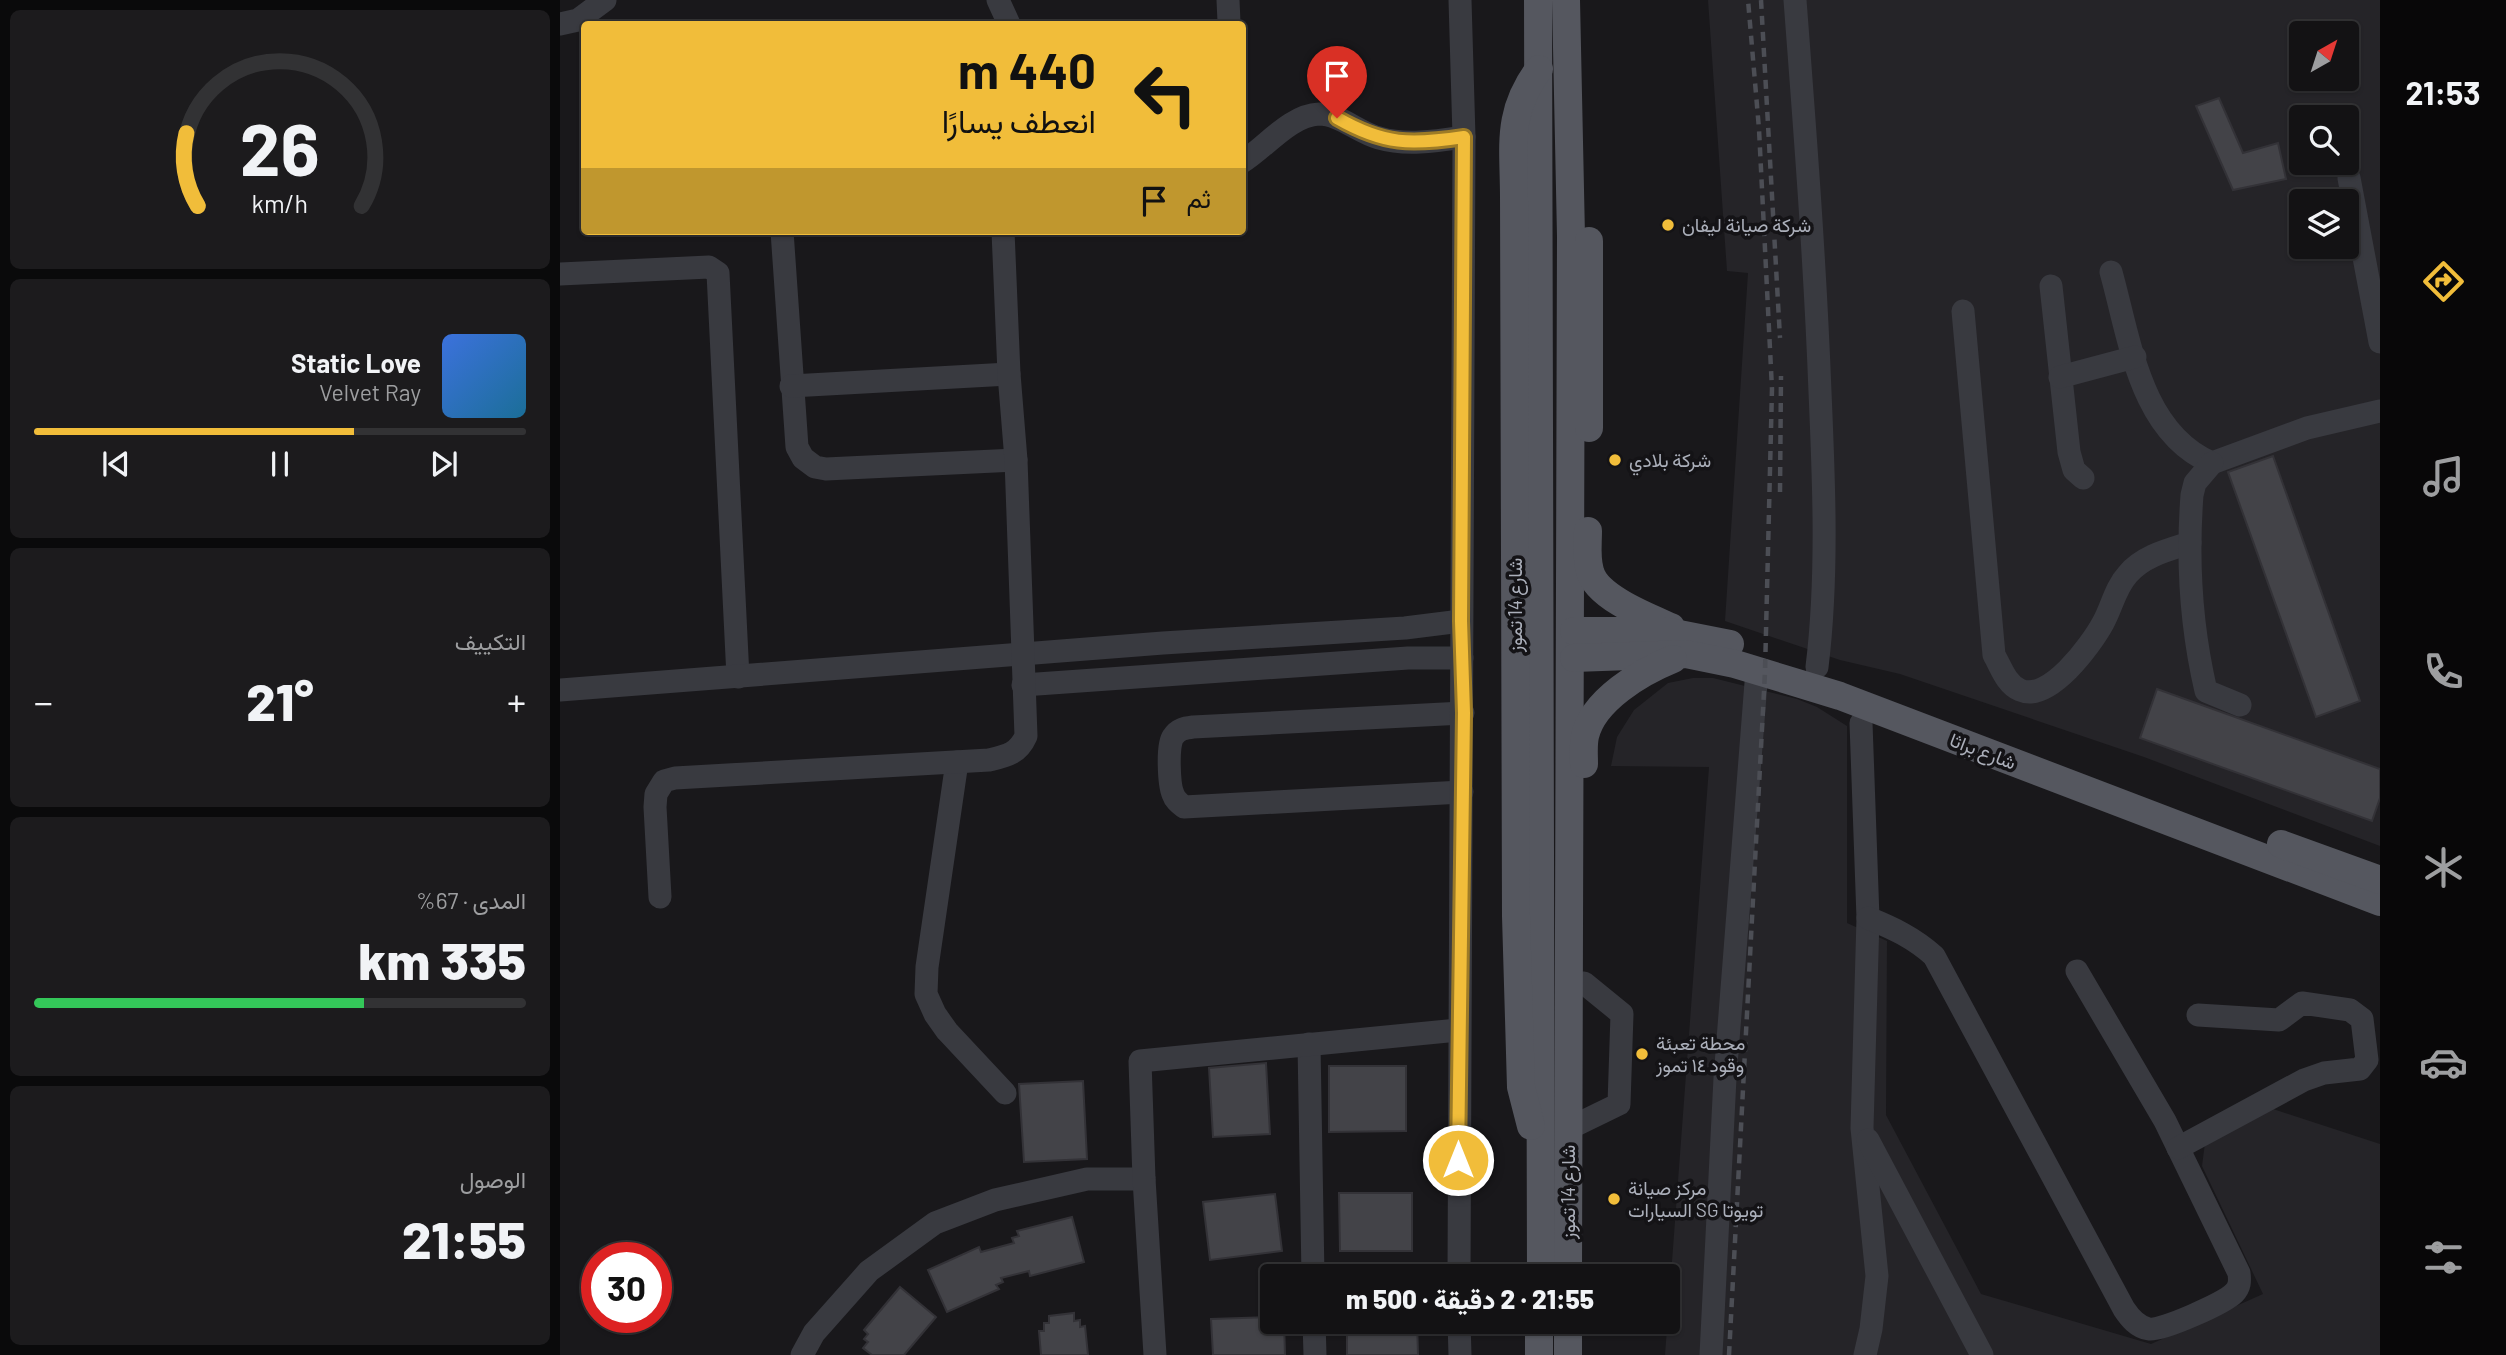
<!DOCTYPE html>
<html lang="ar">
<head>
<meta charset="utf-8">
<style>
  :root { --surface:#131214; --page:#1c1b1d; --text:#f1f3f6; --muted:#9d9ea0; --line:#323234; --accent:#f1bd3a }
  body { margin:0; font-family:Barlow,Vazirmatn,sans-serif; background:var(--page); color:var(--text); direction:rtl; height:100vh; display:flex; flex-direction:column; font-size:26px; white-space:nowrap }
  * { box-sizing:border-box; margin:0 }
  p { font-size:23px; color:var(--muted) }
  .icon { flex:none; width:38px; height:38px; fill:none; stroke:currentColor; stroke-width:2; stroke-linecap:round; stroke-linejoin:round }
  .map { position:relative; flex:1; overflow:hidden; direction:ltr }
  .panel { display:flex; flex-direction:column; gap:10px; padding:10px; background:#0a0a0b; width:560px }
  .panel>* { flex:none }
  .guide { position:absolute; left:21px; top:21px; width:665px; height:214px; border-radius:7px; box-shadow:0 2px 5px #0004,0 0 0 2px var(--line); direction:rtl; background:#f1bd3a; color:#111; overflow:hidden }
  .needle { width:46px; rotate:39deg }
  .buttons { position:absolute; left:1729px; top:21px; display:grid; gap:14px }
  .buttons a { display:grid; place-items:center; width:70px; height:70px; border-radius:7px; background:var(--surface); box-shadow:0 2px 5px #0004,0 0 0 2px var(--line); font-size:35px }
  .speed { position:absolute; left:21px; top:1242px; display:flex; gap:14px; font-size:35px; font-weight:700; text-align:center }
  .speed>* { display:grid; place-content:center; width:91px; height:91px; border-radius:50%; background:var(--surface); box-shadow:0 2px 5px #0004,0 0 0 2px var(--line); line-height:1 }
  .speed .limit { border:10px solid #d22; background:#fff; color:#111 }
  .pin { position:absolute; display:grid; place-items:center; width:60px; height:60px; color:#fff; margin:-72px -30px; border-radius:50% 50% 50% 0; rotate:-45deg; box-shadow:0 0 7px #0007 }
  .pin .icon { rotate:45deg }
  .me { position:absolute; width:77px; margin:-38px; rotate:0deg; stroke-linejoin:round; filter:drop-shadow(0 0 5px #0008) }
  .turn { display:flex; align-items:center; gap:24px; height:147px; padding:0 35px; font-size:32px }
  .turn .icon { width:91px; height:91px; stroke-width:2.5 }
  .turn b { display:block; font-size:49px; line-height:60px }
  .then { display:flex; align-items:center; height:66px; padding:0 35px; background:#0003; gap:14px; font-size:26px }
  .big { font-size:52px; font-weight:800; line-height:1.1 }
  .panel .widget { flex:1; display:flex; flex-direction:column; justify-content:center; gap:10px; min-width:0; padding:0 24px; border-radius:10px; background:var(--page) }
  .panel .dial { align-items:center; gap:0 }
  .dial svg { height:182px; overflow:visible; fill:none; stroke:var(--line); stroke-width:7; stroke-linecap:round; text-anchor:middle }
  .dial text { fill:var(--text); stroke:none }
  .song { display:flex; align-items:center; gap:21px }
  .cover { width:84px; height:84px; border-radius:10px; background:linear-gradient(135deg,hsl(220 70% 55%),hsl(200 70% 35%)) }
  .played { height:7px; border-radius:4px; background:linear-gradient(90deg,var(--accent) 65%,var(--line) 65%) }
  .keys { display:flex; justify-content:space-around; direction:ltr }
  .heat { display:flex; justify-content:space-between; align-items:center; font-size:38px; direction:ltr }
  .charge { height:10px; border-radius:5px; background:linear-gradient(90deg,#34c759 67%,var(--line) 0) }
  .trip { position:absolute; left:700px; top:1264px; width:420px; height:70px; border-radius:7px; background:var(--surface); box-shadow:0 2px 5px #0004,0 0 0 2px var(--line); font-weight:800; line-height:70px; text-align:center; direction:rtl }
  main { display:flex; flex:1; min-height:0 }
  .tabs { display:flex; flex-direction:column; width:126px; justify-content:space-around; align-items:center; background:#080708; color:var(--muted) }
  .tabs .icon { width:49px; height:49px }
  .tabs .active { color:var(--accent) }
  .tabs b { font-size:32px; color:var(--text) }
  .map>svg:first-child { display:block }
</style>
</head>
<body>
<main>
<nav class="tabs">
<b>21:53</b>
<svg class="icon active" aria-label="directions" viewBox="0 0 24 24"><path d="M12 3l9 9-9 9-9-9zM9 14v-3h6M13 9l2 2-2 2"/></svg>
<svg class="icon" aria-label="music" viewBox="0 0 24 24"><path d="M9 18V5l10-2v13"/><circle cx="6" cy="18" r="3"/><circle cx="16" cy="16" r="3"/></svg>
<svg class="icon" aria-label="phone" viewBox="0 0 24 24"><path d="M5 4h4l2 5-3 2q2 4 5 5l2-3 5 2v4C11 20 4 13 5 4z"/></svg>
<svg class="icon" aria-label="climate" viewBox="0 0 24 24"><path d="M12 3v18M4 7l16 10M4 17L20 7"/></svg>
<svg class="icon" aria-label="car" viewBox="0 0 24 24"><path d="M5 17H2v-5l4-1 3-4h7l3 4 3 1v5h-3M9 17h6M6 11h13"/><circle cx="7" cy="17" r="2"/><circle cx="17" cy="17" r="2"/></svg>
<svg class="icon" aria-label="filters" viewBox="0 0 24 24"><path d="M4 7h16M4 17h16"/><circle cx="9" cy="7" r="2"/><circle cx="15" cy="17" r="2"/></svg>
</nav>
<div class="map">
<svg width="1820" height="1355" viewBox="0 0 1820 1355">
  <rect width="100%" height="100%" fill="#19181b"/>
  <g fill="#252428" fill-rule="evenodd">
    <path d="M 1148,0 L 1820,0 L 1820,846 L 1584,757 L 1340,674 L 1280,660 L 1165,621 L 1188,273 L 1167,271 ZM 1741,33 L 1787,33 L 1787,79 L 1741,79 ZM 1741,117 L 1787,117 L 1787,163 L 1741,163 ZM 1741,201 L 1787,201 L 1787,247 L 1741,247 Z"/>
    <polygon points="1133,678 1153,678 1237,699 1257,707 1287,726 1287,923 1327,941 1326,1115 1421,1294 1591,1344 1703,1294 1642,1166 1645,1143 1710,1108 1820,1144 1820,1355 1105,1355 1149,767 1051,766 1057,737 1074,710 1108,683"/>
  </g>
  <g fill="#434348" stroke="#333237" stroke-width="2">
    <polygon points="1659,98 1683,153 1718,143 1726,179 1673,190 1636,106"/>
    <polygon points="1713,456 1800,701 1756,717 1668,472"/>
    <polygon points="1597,689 1820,769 1820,798 1812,821 1580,738"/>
    <polygon points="706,1063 710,1134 653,1137 649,1068"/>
    <polygon points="769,1066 846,1066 846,1131 769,1132"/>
    <polygon points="523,1081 527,1159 464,1162 459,1084"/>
    <polygon points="779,1193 852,1193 852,1251 780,1251"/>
    <polygon points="715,1194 722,1251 650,1260 643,1202"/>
    <polygon points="512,1217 524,1262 470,1276 469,1271 441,1278 443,1282 436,1285 439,1289 387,1312 368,1270 419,1247 421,1252 454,1243 452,1238 459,1236 457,1231"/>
    <polygon points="340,1287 376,1317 344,1355 312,1355 303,1348 308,1342 304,1339 308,1334 304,1330"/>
    <polygon points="514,1313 514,1321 520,1320 520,1327 525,1326 528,1355 481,1355 479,1331 484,1331 484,1323 489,1323 489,1316"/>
    <polygon points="712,1317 712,1321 724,1321 725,1355 653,1355 651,1319"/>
    <polygon points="787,1321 857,1321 858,1355 787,1355"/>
  </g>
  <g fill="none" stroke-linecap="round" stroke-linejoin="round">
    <g stroke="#393a40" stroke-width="23">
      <polyline points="438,0 449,24"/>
      <polyline points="668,0 669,22"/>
      <path d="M 1235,0 C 1245,131 1255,261 1260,392 C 1264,483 1268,577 1257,667"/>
      <polyline points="0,24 18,20 45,0"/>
      <path d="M 682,162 C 705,148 730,115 759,114 C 780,114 799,133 819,138 C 846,146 877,141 904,137"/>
      <polyline points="1789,178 1820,342"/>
      <polyline points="222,231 237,447 243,458 255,467 266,469 456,460"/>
      <path d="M 1551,272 C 1570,340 1580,432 1652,463 L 1747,428 L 1820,411"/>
      <polyline points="0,274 149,267 158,273 178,677"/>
      <polyline points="1491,286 1509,452 1514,470 1523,478"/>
      <path d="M 1403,311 L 1434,655 C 1441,667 1446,684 1460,690 C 1489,703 1531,645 1543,623 C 1552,607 1555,588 1568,574 C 1583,556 1608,550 1630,543"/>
      <polyline points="1500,377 1575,357"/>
      <polyline points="231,386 449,374"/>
      <path d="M 1652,463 L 1635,483 L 1632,495 C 1627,561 1631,627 1646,691 L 1680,705"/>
      <polyline points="463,685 848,658 902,658"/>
      <polyline points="0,690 603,643 845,628 901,621"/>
      <polyline points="1301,723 1308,918 1302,1128 1317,1276 1311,1329 1305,1355"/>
      <polyline points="397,762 367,967 366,994 375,1014 387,1031 445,1093"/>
      <path d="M 902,792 L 624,807 C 619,803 615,800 613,794 C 609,785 607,745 613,737 C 618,729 625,728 633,727 L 903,713"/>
      <path d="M 100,897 L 95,807 L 96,794 L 104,781 L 115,778 L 429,760 C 446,756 458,754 466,736 L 456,460 L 449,374 L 443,231"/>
      <path d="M 1308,918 C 1333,928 1354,938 1374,956 L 1564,1309 C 1570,1318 1577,1327 1589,1329 C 1602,1331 1664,1303 1674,1293 C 1680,1287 1680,1281 1679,1273 L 1605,1121 L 1517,971"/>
      <polyline points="749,1044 753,1276"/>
      <polyline points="1018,1124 1059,1104 1062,1014 1024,983"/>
      <polyline points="1308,1140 1422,1355"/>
      <polyline points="1618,1148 1744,1080 1764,1073 1800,1069 1807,1060 1802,1019 1790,1010 1742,1003 1719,1020 1638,1015"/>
      <polyline points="899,1276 904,137 900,0"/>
      <polyline points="754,1321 755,1355"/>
      <polyline points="899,1321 900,1355"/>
      <polyline points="242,1355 254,1333 309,1271 375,1223 435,1200 527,1179 584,1179"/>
      <polyline points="595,1355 584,1179 580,1061 898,1030"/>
      <polyline points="1151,1355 1165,1078 1197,670"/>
    </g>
    <g stroke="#55575f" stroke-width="28">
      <polyline points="978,0 981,1276"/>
      <polyline points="1006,0 1011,236 1008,1276"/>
      <polyline points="1029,428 1029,241"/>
      <path d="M 1028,531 C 1028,544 1026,558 1030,571 C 1036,597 1088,617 1111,627"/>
      <polyline points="1014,631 1104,631 1170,644"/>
      <polyline points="1014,658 1126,654 1175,664 1280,696 1820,902"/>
      <path d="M 1024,764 C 1024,755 1023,745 1025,736 C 1033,700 1081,672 1113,659"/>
      <polyline points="1721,844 1820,880"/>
      <path d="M 971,1126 L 961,1087 L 956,916 L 954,198 C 954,145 946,114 979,69"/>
      <polyline points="1008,1321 1008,1355"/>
      <polyline points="979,1355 979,1321"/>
    </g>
    <g stroke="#4c4e55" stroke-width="4.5" stroke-dasharray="9 7" stroke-linecap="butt">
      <polyline points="1201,0 1220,338"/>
      <polyline points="1220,492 1221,376"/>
      <polyline points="1169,1355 1205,672 1212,389 1199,129 1188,0"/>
    </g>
  </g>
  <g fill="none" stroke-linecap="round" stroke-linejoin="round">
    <g stroke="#9d7b26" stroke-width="18">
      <path id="route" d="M 777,118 C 824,145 851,145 904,137 L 901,621 L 904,713 L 898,1160"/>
    </g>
    <use href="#route" stroke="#f1bd3a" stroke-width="12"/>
  </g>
  <g fill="#f1bd3a" stroke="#141316" stroke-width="2.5">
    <circle cx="1108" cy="225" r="7"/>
    <circle cx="1055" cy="460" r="7"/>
    <circle cx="1082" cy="1054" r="7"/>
    <circle cx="1054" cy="1199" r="7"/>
  </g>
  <g text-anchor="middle" stroke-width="7" stroke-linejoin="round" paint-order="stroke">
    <g font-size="19" fill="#abafba" stroke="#141316" text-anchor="start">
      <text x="1122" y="232">شركة صيانة ليفان</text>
      <text x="1069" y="467">شركة بلادي</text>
      <text x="1096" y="1050">محطة تعبئة<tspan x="1096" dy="22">وقود ١٤ تموز</tspan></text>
      <text x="1068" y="1195">مركز صيانة<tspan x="1068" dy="22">السيارات SG تويوتا</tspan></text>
    </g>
    <g font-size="19" fill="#abafba" stroke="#141316">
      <text transform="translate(955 605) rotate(-90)" y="7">شارع 14 تموز</text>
      <text transform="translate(1423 751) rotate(21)" y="7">شارع براثا</text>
      <text transform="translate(1008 1192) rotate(-90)" y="7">شارع 14 تموز</text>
    </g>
  </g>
</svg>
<div class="buttons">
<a><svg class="needle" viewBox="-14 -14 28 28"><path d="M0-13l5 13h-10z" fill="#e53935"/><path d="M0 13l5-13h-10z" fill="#9d9ea0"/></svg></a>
<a><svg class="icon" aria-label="search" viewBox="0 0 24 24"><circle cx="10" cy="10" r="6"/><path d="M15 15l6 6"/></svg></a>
<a><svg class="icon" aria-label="layers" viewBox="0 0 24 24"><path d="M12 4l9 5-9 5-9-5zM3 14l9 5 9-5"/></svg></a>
</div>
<div class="speed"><div class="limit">30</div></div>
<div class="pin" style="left:777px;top:118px;background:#d93025"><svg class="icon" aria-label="arrive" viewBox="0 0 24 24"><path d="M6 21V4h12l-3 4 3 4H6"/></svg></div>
<svg class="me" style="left:898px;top:1160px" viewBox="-20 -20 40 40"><circle r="17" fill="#f1bd3a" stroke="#fff" stroke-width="3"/><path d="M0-11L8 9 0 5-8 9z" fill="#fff"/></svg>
<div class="trip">21:55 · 2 دقيقة · 500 m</div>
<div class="guide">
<div class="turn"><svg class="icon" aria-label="left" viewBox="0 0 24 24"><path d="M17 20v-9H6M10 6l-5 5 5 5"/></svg><div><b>440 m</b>انعطف يسارًا</div></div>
<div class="then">ثم<svg class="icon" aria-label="arrive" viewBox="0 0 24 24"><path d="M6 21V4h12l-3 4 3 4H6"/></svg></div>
</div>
</div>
<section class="panel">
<div class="widget dial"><svg viewBox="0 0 100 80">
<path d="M14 69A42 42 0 1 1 86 69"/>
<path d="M14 69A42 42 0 0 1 9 37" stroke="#f1bd3a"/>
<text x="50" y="56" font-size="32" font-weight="700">26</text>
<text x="50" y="72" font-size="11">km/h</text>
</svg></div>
<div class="widget">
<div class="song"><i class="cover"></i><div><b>Static Love</b><p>Velvet Ray</p></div></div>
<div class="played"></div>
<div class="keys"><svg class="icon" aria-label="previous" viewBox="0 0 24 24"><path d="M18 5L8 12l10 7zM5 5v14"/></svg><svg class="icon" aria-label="pause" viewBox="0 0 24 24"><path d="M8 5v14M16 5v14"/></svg><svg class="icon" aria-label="next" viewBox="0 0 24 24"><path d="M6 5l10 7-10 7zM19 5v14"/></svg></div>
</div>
<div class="widget"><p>التكييف</p>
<div class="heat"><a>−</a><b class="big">21°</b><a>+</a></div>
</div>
<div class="widget"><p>المدى · 67%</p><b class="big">335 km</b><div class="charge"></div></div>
<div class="widget"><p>الوصول</p><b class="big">21:55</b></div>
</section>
</main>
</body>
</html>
